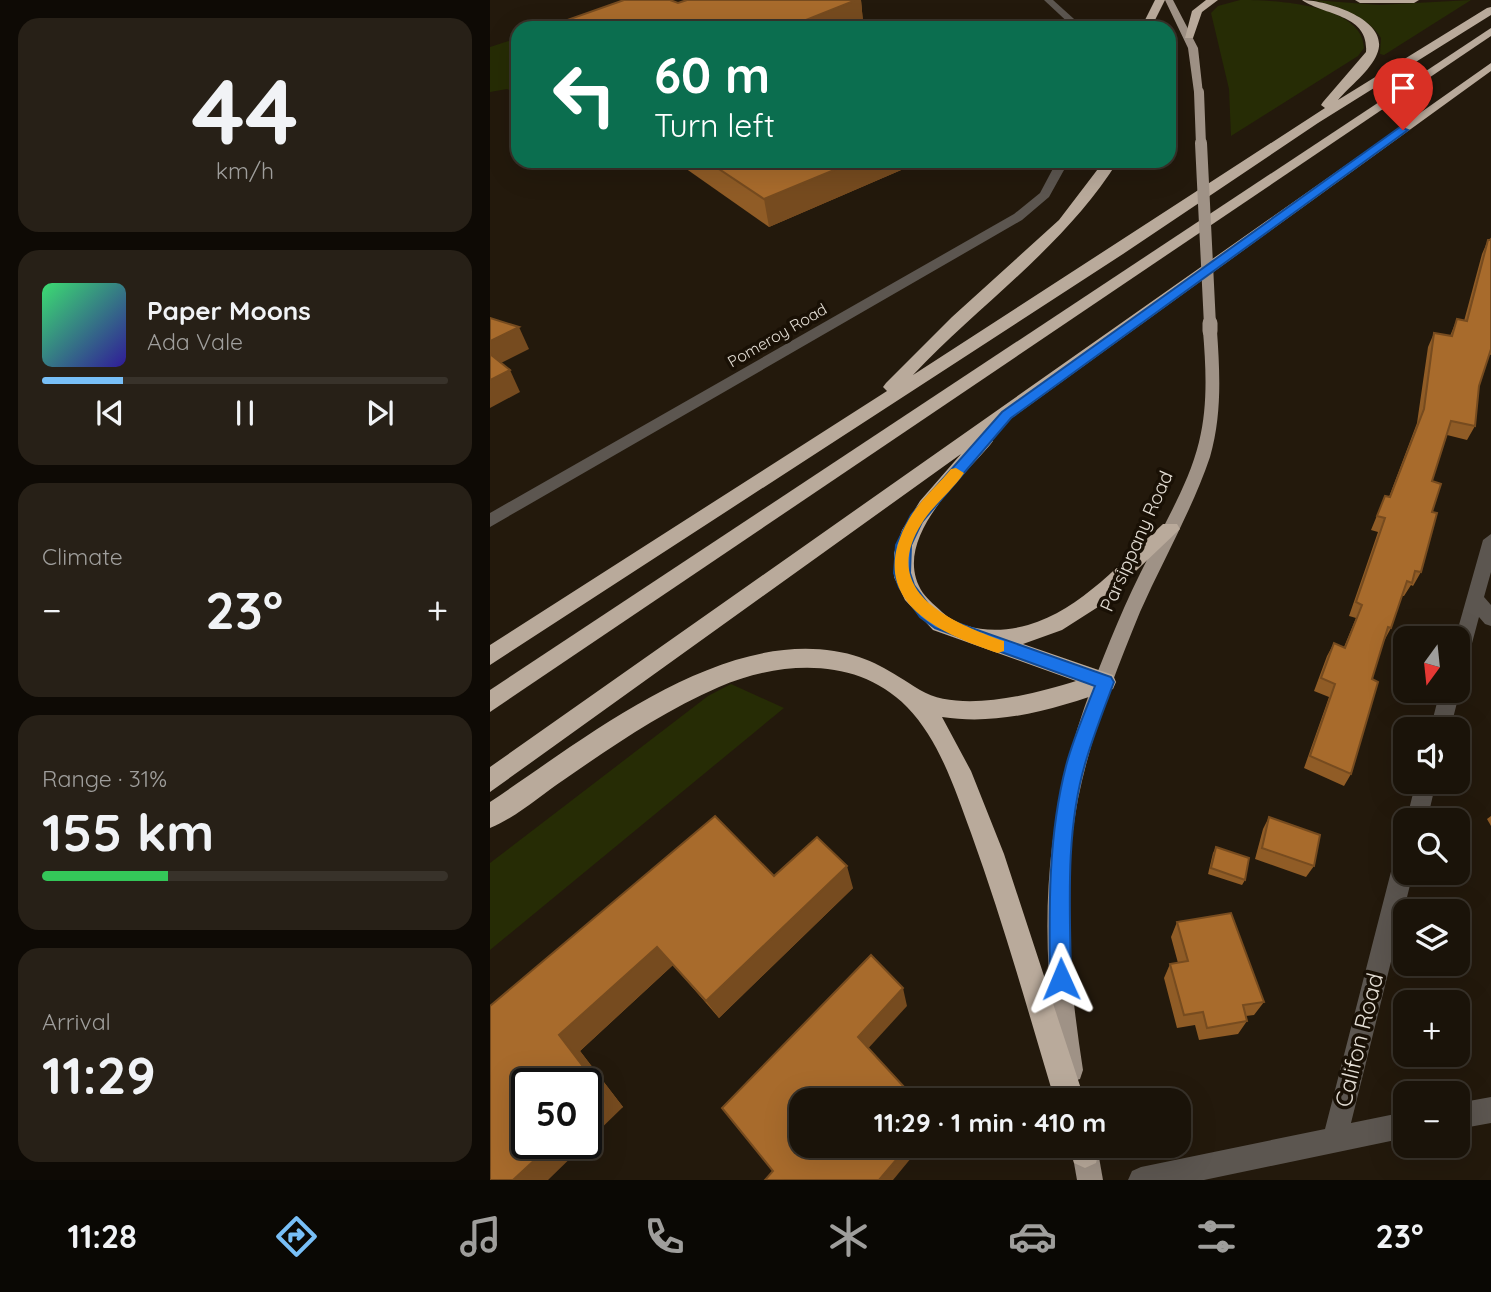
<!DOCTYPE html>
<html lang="en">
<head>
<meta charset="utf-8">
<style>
  :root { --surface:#1a1309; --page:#272017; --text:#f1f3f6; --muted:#9f9e9c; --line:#38322a; --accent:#78bff7 }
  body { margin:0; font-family:Quicksand,sans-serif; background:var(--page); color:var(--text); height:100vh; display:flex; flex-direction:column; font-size:26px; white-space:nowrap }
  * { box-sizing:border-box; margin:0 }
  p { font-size:23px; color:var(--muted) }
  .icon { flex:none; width:38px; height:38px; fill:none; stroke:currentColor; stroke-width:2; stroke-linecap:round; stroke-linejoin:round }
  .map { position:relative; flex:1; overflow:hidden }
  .panel { display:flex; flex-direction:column; gap:18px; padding:18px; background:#0e0a05; width:490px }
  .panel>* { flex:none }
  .guide { position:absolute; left:21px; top:21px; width:665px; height:147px; border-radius:21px; box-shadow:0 7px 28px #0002,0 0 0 2px var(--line); background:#0b6e4f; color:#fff; overflow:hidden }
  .needle { width:46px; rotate:195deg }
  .fabs { position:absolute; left:903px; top:626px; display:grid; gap:14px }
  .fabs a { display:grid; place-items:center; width:77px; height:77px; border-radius:14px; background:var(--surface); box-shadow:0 7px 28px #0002,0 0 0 2px var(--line); font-size:35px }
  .speed { position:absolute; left:21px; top:1068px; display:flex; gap:14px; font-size:35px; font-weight:700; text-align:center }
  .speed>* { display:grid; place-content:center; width:91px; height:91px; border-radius:50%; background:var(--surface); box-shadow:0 7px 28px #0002,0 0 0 2px var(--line); line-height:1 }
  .speed .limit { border:4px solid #111; border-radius:10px; background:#fff; color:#111 }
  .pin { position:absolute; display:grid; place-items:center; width:60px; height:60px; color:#fff; margin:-72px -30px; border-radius:50% 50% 50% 0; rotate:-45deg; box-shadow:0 0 7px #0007 }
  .pin .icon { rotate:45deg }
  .me { position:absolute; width:77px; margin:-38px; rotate:359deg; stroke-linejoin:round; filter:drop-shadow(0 0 5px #0008) }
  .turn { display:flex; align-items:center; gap:24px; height:147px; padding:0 28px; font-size:32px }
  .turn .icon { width:91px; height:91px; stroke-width:2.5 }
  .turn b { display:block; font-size:49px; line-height:60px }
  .big { font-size:52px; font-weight:700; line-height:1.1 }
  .panel .widget { flex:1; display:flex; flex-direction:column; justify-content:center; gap:10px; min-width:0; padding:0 24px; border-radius:21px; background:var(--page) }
  .panel .dial { align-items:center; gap:0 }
  .dial b { font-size:91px; line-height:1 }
  .song { display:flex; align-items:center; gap:21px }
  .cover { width:84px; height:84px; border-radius:10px; background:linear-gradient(135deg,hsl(140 70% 55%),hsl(250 70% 35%)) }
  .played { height:7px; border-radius:4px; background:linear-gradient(90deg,var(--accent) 20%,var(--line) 20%) }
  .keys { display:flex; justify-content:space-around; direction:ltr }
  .heat { display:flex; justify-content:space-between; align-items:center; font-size:38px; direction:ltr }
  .charge { height:10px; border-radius:5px; background:linear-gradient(90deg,#34c759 31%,var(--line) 0) }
  .trip { position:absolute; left:299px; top:1088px; width:402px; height:70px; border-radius:21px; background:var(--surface); box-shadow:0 7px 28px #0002,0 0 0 2px var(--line); font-weight:700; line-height:70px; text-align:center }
  .tabs { display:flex; height:112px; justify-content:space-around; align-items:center; background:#0a0804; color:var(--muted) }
  .tabs .icon { width:49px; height:49px }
  .tabs .on { color:var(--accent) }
  .tabs b { font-size:32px; color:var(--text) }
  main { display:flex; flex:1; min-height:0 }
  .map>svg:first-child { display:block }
</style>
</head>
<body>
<main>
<section class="panel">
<div class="widget dial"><b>44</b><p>km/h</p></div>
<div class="widget">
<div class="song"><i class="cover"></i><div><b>Paper Moons</b><p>Ada Vale</p></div></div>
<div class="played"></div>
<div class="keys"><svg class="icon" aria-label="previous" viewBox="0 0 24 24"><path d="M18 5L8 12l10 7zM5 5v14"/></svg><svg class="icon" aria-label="pause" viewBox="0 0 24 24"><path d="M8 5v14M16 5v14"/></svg><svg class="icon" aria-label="next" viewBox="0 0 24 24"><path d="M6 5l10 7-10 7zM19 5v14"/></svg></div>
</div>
<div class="widget"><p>Climate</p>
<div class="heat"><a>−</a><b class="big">23°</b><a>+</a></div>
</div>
<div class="widget"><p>Range · 31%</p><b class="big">155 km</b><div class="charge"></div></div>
<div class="widget"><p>Arrival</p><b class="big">11:29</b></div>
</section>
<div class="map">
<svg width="1001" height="1180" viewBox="0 0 1001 1180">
  <rect width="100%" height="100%" fill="#23190c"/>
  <g fill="#262c05">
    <path d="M 750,0 C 781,0 873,3 874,48 L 868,56 L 741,136 L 739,89 L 721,13 L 728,6 Z"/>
    <path d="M 823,0 L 889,5 L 981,0 L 894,55 L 890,54 L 891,38 C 878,16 847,6 823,0 Z"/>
    <polygon points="28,38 28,94 17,89 0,92 0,47"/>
    <polygon points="241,684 294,708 0,950 0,863 218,696"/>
  </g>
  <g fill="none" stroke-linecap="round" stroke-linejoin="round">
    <g fill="#5c5650" fill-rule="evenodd">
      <polygon points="554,0 563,0 594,28 584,28"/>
      <polygon points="567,161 579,161 559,197 532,220 0,527 0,513 524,214 550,193"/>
      <polygon points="1001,534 1001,572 994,597 1001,605 1001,626 995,624 989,617 977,662 975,667 968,670 968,639 965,639 993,540"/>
      <polygon points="968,687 970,691 960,730 940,730 950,691 968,691"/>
      <polygon points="926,782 946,782 937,821 916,821"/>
      <polygon points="915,850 915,873 923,873 861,1123 915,1112 915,1138 714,1180 638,1180 642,1171 651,1167 835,1129 904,860 907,853"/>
      <polygon points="1001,1097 1001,1123 968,1129 968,1103"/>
    </g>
    <g fill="#9f9286" fill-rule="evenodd">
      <polygon points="675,0 683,0 708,48 713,94 704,92 698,48"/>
      <path d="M 720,327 L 727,331 C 730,374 732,415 720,457 C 702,510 673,560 650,612 C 625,673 601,735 588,799 C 571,888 579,981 593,1070 L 590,1079 L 581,1082 L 572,1079 L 569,1070 C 549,933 552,820 601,689 C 618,645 636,600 658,558 C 676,520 699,483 709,442 C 718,406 716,368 713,331 Z"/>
      <polygon points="581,1146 607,1146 613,1180 587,1180"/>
    </g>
    <g fill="#b9aa9b" fill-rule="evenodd">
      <polygon points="665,0 675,0 661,28 651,28"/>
      <polygon points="716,0 728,0 712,12 703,38 695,38 702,11"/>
      <path d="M 812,0 C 834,0 902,19 887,54 C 881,70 859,87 848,100 L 997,8 L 1001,7 L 1001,15 L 828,123 L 633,254 L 0,665 L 0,645 L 397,391 L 393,387 L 396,383 L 462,317 L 569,220 L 614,161 L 628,161 C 575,246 491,303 423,375 L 835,108 L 831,105 L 833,102 L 876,52 C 879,14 835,16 812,0 Z"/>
      <polygon points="865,0 929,0 924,3 870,3"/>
      <polygon points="1001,28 1001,36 0,712 0,690"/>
      <path d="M 1001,63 L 1001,71 L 497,436 L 503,441 L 500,445 C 469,481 399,542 433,593 C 438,600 446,606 452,612 C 474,632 510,633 538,625 C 591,610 633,560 673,524 L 687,524 L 690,529 L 608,607 L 572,630 L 533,644 L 623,675 L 626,682 L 623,689 C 567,708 512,726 452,717 L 481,771 L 514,854 L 595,1101 L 565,1101 C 538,1011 513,921 481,833 C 465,790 450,741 417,707 C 367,656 290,661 229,687 C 174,711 124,745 75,779 C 51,795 27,817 0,828 L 0,802 C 93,740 225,632 344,651 C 382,657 399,671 430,690 C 470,714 544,694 586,681 L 443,630 L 415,600 L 404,577 L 404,553 L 412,530 L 430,501 L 471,454 L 0,792 L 0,767 Z"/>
      <polygon points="579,1146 610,1146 606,1163 595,1168 584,1163"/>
    </g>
    <polyline stroke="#9f9286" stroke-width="10" points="709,92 711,145"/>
    <polyline stroke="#9f9286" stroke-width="12" points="711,143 720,325"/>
    <polyline stroke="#9f9286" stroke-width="15" points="720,323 720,331"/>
  </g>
  <g fill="#905c26">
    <polygon points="197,0 371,0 373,22 359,28 83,28 80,19 188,3"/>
    <polygon points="185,161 432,161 279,227"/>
    <polygon points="1001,239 1001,355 999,354 989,386 985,426 977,440 957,435 942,481 942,512 931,572 923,586 921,585 914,596 912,596 901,628 894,641 882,679 861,774 854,786 814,768 839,697 824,691 837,656 844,643 854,647 866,618 859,616 888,532 881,530 895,496 899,497 927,423 938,347 944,333 960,336 967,319 974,321 992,254 998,240 1000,240"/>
    <polygon points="225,816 284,876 363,888 229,1018 183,965 90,1051 133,1107 0,1180"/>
    <polygon points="1001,816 1001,826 997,819"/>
    <polygon points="779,817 824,866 816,877 765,859 773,829"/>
    <polygon points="726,847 755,880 752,885 718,874 723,853"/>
    <polygon points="687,922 774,1002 764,1015 756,1016 757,1021 748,1034 709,1040 705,1025 687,1028 674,978 680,964 688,963 681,937"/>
  </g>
  <g fill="#764b1f">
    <polygon points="366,0 371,0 373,22 359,28 296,28"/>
    <polygon points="366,161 432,161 279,227 274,199"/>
    <polygon points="29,327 39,349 1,368 0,366 0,341"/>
    <polygon points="20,370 30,392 0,408 0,380"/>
    <polygon points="357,866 363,888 229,1018 216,1001"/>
    <polygon points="167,947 183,965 90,1051 133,1107 58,1180 23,1180 63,1143 96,1143 96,1111 69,1035"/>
    <polygon points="413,988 417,1006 374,1053 368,1037"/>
    <polygon points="418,1146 431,1146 403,1180 389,1180"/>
  </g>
  <g fill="#a86b2c" stroke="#764b1f" stroke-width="2">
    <polygon points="134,0 180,0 188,3 197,0 366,0 296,28 101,28 80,19"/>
    <polygon points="217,161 366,161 274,199"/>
    <polygon points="1001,239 1001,349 989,386 985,426 961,421 942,481 951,484 942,512 947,513 931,572 925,571 922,583 917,581 901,628 898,627 882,679 888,682 861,774 820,756 845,684 831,678 844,643 855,648 872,605 866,602 895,518 887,516 895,496 900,497 934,409 944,333 962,336 967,319 977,321 998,240 1000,240"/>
    <polygon points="0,318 29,327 0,341"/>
    <polygon points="0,354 20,370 0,380"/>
    <polygon points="225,816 284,876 327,837 357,866 216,1001 167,947 69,1035 114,1094 96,1111 96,1083 37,1083 37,1143 63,1143 23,1180 0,1180 0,1006"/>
    <polygon points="779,817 830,835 824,866 772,848"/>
    <polygon points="726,847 759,858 755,880 721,868"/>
    <polygon points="741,913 774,1002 753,1005 757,1021 717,1028 713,1012 694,1015 680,964 698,961 687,922"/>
    <polygon points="381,955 413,988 368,1037 427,1101 312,1101 312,1146 418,1146 389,1180 275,1180 283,1171 232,1108"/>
  </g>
  <path fill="#1a73e8" stroke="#114b97" stroke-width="2" d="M 910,127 L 918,130 L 521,418 L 432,522 L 421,545 L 420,573 L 424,585 L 441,608 L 456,619 L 621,677 L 624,682 C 614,709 603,736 595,764 C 575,833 580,908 581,979 L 578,986 L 571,990 L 563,986 L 560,979 C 559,908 558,836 576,766 C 583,739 595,712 605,686 L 445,628 L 430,617 L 409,587 L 404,573 L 406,545 L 421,515 L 512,412 Z"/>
  <path fill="#f59e0b" d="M 466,468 L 474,473 C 462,491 443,505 432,523 C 388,592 461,622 514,641 L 514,651 L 508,653 C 443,631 374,598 419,519 C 429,501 448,485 461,469 Z"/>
  <g text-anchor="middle" stroke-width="7" stroke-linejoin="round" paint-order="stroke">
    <g font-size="16" fill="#e4ded5" stroke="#191005">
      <text transform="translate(287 335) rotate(-30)" y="6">Pomeroy Road</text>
    </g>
    <g font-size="19" fill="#e4ded5" stroke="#191005">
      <text transform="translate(646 541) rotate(-66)" y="7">Parsippany Road</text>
    </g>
    <g font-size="23" fill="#e4ded5" stroke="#191005">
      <text transform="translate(869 1040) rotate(-76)" y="8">Califon Road</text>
    </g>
  </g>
</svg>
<div class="fabs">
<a><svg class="needle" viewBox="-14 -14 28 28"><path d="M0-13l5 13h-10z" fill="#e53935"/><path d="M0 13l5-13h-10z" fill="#9f9e9c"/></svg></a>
<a><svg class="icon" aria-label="sound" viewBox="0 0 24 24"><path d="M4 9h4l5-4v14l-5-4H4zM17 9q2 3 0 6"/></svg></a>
<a><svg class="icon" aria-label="search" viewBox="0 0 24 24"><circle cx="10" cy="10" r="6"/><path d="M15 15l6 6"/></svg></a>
<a><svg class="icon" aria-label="layers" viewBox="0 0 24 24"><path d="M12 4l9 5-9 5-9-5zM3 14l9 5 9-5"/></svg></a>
<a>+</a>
<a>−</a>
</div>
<div class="speed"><div class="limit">50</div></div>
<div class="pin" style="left:913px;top:130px;background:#d93025"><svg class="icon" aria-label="arrive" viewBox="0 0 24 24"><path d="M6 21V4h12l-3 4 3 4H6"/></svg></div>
<svg class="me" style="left:571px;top:979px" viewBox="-20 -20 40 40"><path d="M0-17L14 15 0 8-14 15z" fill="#1a73e8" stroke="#fff" stroke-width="4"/></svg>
<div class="trip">11:29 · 1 min · 410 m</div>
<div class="guide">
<div class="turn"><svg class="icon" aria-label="left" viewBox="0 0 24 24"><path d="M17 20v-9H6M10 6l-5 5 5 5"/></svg><div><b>60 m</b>Turn left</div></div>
</div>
</div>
</main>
<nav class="tabs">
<b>11:28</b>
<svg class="icon on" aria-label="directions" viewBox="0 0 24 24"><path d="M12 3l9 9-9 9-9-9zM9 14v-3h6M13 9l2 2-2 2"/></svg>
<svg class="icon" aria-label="music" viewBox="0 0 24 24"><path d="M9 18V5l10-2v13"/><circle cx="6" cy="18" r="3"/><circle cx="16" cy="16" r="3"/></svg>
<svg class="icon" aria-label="phone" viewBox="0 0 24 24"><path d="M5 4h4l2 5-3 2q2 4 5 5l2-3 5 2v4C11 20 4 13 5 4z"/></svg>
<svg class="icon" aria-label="climate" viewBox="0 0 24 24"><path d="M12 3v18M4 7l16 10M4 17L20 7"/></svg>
<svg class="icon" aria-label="car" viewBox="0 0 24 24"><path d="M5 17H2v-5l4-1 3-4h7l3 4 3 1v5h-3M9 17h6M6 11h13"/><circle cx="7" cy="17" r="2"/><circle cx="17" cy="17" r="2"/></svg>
<svg class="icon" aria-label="filters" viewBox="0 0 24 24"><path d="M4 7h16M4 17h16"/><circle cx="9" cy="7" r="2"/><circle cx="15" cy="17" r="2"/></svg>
<b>23°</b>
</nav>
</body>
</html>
